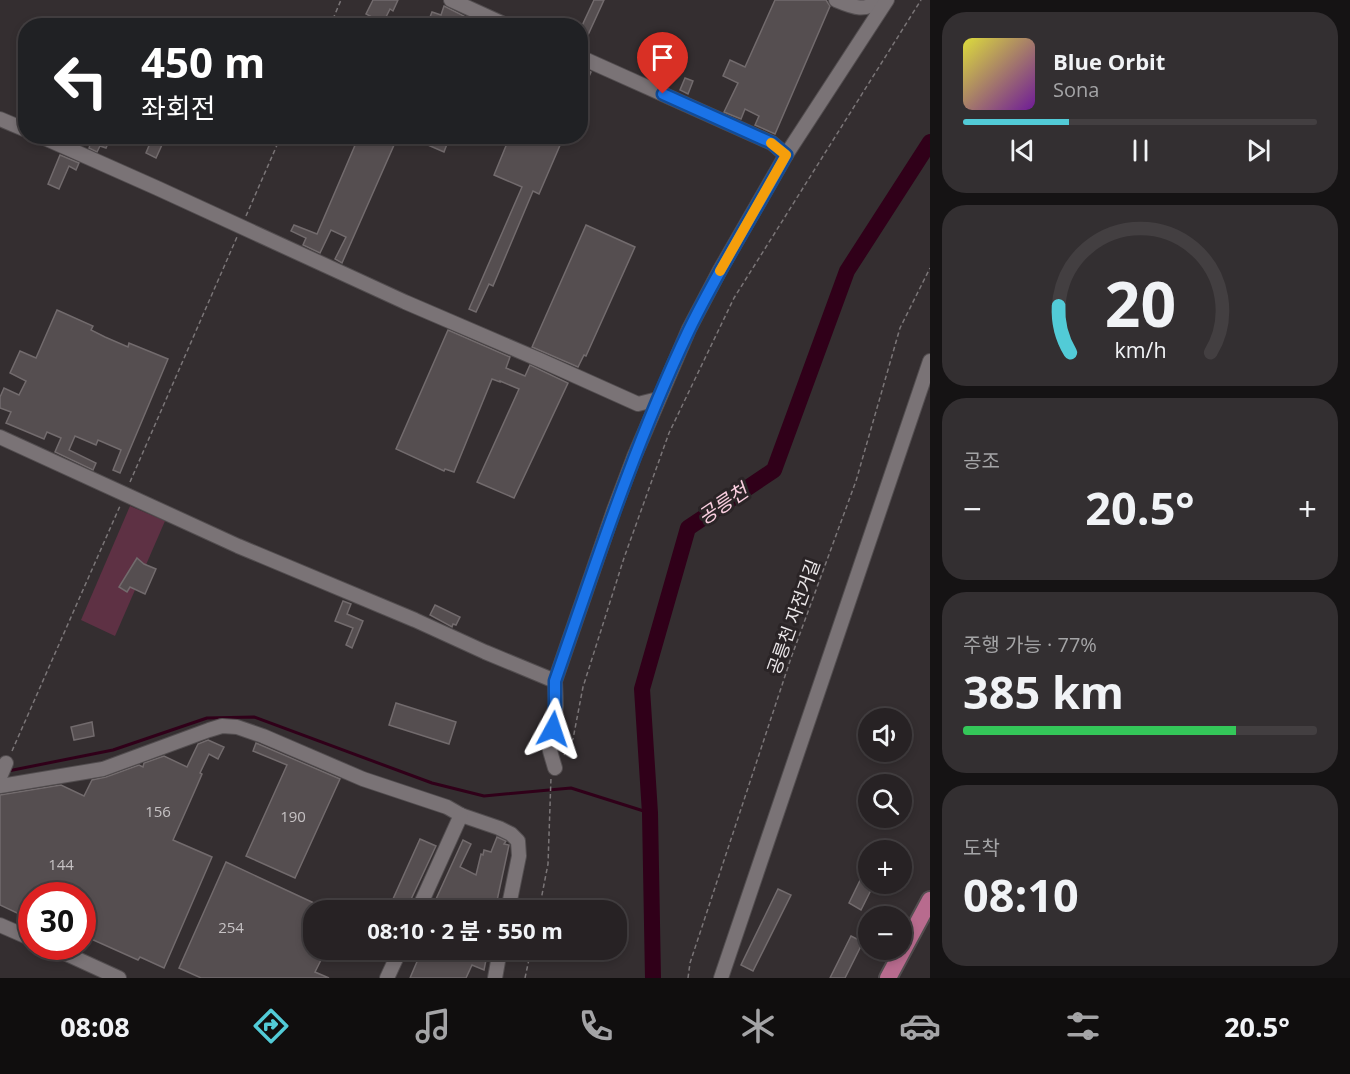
<!DOCTYPE html>
<html lang="ko">
<head>
<meta charset="utf-8">
<style>
  :root { --surface:#272224; --page:#332f31; --text:#f1f3f6; --muted:#a4a4a6; --line:#433f41; --accent:#52cbd7 }
  body { margin:0; font-family:"Open Sans","Noto Sans KR",sans-serif; background:var(--page); color:var(--text); height:100vh; display:flex; flex-direction:column; font-size:22px; white-space:nowrap }
  * { box-sizing:border-box; margin:0 }
  p { font-size:20px; color:var(--muted) }
  .icon { flex:none; width:33px; height:33px; fill:none; stroke:currentColor; stroke-width:2; stroke-linecap:round; stroke-linejoin:round }
  .map { position:relative; flex:1; overflow:hidden }
  .details { display:flex; flex-direction:column; gap:12px; padding:12px; background:#151314; width:420px }
  .details>* { flex:none }
  .guide { position:absolute; left:18px; top:18px; width:570px; height:126px; border-radius:24px; box-shadow:0 3px 9px #0003,0 0 0 2px var(--line); background:#202124; color:#fff; overflow:hidden }
  .controls { position:absolute; left:858px; top:708px; display:grid; gap:12px }
  .controls a { display:grid; place-items:center; width:54px; height:54px; border-radius:50%; background:var(--surface); box-shadow:0 3px 9px #0003,0 0 0 2px var(--line); font-size:30px }
  .speed { position:absolute; left:18px; top:882px; display:flex; gap:12px; font-size:30px; font-weight:700; text-align:center }
  .speed>* { display:grid; place-content:center; width:78px; height:78px; border-radius:50%; background:var(--surface); box-shadow:0 3px 9px #0003,0 0 0 2px var(--line); line-height:1 }
  .speed .limit { border:9px solid #d22; background:#fff; color:#111 }
  .pin { position:absolute; display:grid; place-items:center; width:51px; height:51px; color:#fff; margin:-62px -26px; border-radius:50% 50% 50% 0; rotate:-45deg; box-shadow:0 0 6px #0007 }
  .pin .icon { rotate:45deg }
  .me { position:absolute; width:66px; margin:-33px; rotate:5deg; stroke-linejoin:round; filter:drop-shadow(0 0 4px #0008) }
  .turn { display:flex; align-items:center; gap:21px; height:126px; padding:0 24px; font-size:27px }
  .turn .icon { width:78px; height:78px; stroke-width:2.5 }
  .turn b { display:block; font-size:42px; line-height:51px }
  .big { font-size:45px; font-weight:700; line-height:1.1 }
  .details .widget { flex:1; display:flex; flex-direction:column; justify-content:center; gap:9px; min-width:0; padding:0 21px; border-radius:24px; background:var(--page) }
  .details .dial { align-items:center; gap:0 }
  .dial svg { height:156px; overflow:visible; fill:none; stroke:var(--line); stroke-width:7; stroke-linecap:round; text-anchor:middle }
  .dial text { fill:var(--text); stroke:none }
  .song { display:flex; align-items:center; gap:18px }
  .cover { width:72px; height:72px; border-radius:9px; background:linear-gradient(135deg,hsl(60 70% 55%),hsl(280 70% 35%)) }
  .played { height:6px; border-radius:3px; background:linear-gradient(90deg,var(--accent) 30%,var(--line) 30%) }
  .keys { display:flex; justify-content:space-around; direction:ltr }
  .heat { display:flex; justify-content:space-between; align-items:center; font-size:33px; direction:ltr }
  .charge { height:9px; border-radius:4px; background:linear-gradient(90deg,#34c759 77%,var(--line) 0) }
  .trip { position:absolute; left:303px; top:900px; width:324px; height:60px; border-radius:24px; background:var(--surface); box-shadow:0 3px 9px #0003,0 0 0 2px var(--line); font-weight:700; line-height:60px; text-align:center }
  .tab-bar { display:flex; height:96px; justify-content:space-around; align-items:center; background:#100e0e; color:var(--muted) }
  .tab-bar .icon { width:42px; height:42px }
  .tab-bar .active { color:var(--accent) }
  .tab-bar b { font-size:27px; color:var(--text) }
  main { display:flex; flex:1; min-height:0 }
  .map>svg:first-child { display:block }
</style>
</head>
<body>
<main>
<div class="map">
<svg width="930" height="978" viewBox="0 0 930 978">
  <rect width="100%" height="100%" fill="#342e30"/>
  <polygon fill="#5e3144" points="130,506 165,521 115,636 81,620"/>
  <g fill="none" stroke-linecap="round" stroke-linejoin="round">
    <polyline stroke="#300019" stroke-width="3" points="8,771 113,750 207,718 254,717 432,783 484,796 571,788 650,813"/>
    <polyline stroke="#300019" stroke-width="16" points="653,978 650,813 642,689 688,528 774,470 847,271 930,142"/>
  </g>
  <g fill="#554e50" stroke="#726b6d" stroke-width="1.5">
    <polygon points="373,0 398,0 393,11 390,9 383,23 366,14"/>
    <polygon points="594,0 604,0 582,48 580,48 580,30"/>
    <polygon points="775,0 826,0 830,6 775,134 755,125 759,116 745,109 741,119 724,112 738,83 723,76 730,60 745,67"/>
    <polygon points="444,6 464,16 460,26 437,26 428,22 432,12 441,15"/>
    <polygon points="580,67 591,72 580,96"/>
    <polygon points="685,78 693,81 688,94 680,90"/>
    <polygon points="93,136 111,136 106,148 100,146 97,152 89,148"/>
    <polygon points="153,136 166,136 156,158 146,153"/>
    <polygon points="359,136 398,136 342,263 335,259 346,237 331,230 320,253 303,245 306,238 291,231 294,225 317,234"/>
    <polygon points="407,136 450,136 444,152"/>
    <polygon points="510,136 564,136 539,194 533,191 493,286 489,284 476,312 469,309 522,187 494,175"/>
    <polygon points="60,155 79,163 76,170 69,166 59,189 48,184"/>
    <polygon points="586,225 635,247 586,356 584,355 578,367 532,347"/>
    <polygon points="57,310 93,326 91,330 105,337 128,347 129,343 168,359 120,473 113,470 121,450 98,440 96,445 75,436 69,450 96,463 93,470 55,452 61,438 47,432 44,439 6,423 11,412 0,408 0,397 4,388 19,395 26,381 10,373 20,351 36,358"/>
    <polygon points="448,330 510,357 506,368 525,376 530,365 568,383 514,498 477,482 519,389 500,381 500,382 492,379 454,472 445,469 444,471 396,449"/>
    <polygon points="137,558 144,564 156,569 145,594 130,587 127,592 119,587"/>
    <polygon points="343,601 351,604 347,614 363,621 352,648 346,645 353,628 335,621"/>
    <polygon points="435,605 460,617 456,625 453,624 452,627 430,615"/>
    <polygon points="396,703 456,722 449,744 389,725"/>
    <polygon points="92,722 94,736 74,740 71,727"/>
    <polygon points="208,740 224,747 218,759 209,754 200,773 202,774 196,788 173,840 212,857 164,968 140,957 138,960 89,938 82,951 82,896 32,896 32,920 0,905 0,795 61,785 84,796 92,780 106,777 139,765 143,767 144,763 164,756 187,767 198,744"/>
    <polygon points="256,743 340,779 295,878 246,856 287,765 253,751"/>
    <polygon points="497,837 506,841 504,844 509,845 495,910 431,910 463,840 471,844 460,867 476,875 481,854 483,855 484,850 491,852"/>
    <polygon points="420,839 436,846 406,910 388,910"/>
    <polygon points="226,862 329,910 314,910 314,950 326,950 315,972 329,978 201,978 179,968"/>
    <polygon points="868,864 868,884 874,884 861,910 849,903"/>
    <polygon points="778,889 791,895 753,971 741,965"/>
    <polygon points="851,936 863,942 845,978 830,978"/>
    <polygon points="422,950 488,950 484,970 472,965 466,978 410,978"/>
  </g>
  <g fill="none" stroke-linecap="round" stroke-linejoin="round">
    <g stroke="#524d4f" stroke-width="16">
      <g id="minor">
        <polyline points="451,0 508,26"/>
        <path d="M 836,0 C 855,8 864,12 882,0"/>
        <polyline points="580,57 772,143 786,155"/>
        <polyline points="0,119 26,130"/>
        <polyline points="40,136 157,188 405,302 540,360 638,404 658,399"/>
        <polyline points="0,437 238,546 415,620 485,652 555,681"/>
        <polyline points="555,768 550,751 556,706 555,681 614,510 634,457 689,329 720,270 786,155 887,0"/>
        <polyline points="0,777 6,763"/>
        <polyline points="0,786 103,769 209,730 222,726 237,727 263,736 363,779 447,807 461,815 499,828 511,834 518,841 519,856 508,910"/>
        <polyline points="418,910 461,815"/>
        <polyline points="0,925 32,939"/>
        <polyline points="49,946 119,978"/>
        <polyline points="387,978 400,950"/>
        <polyline points="495,978 500,950"/>
        <polyline points="721,978 930,361"/>
      </g>
    </g>
    <g stroke="#524d4f" stroke-width="20">
      <polyline id="major" points="888,978 930,900"/>
    </g>
    <g stroke="#7a7577" stroke-width="1.5" stroke-dasharray="4.5 3" stroke-linecap="butt">
      <polyline points="330,26 341,0"/>
      <polyline points="246,216 281,136"/>
      <polyline points="130,482 237,237"/>
      <polyline points="12,751 120,506"/>
      <polyline points="564,755 573,739 583,687 624,558 669,433 734,298 921,0"/>
      <polyline points="539,910 548,864 551,777"/>
      <polyline points="525,978 531,950"/>
      <polyline points="688,978 690,963 791,658 856,481 900,328 930,268"/>
    </g>
    <use href="#minor" stroke="#7a7376" stroke-width="14"/>
    <use href="#major" stroke="#b86b8e" stroke-width="16"/>
  </g>
  <g fill="none" stroke-linecap="round" stroke-linejoin="round">
    <g stroke="#114b97" stroke-width="15">
      <path id="route" d="M 553,729 L 555,706 L 555,681 C 596,563 635,443 689,330 C 718,270 754,214 786,155 L 772,143 L 663,94"/>
    </g>
    <use href="#route" stroke="#1a73e8" stroke-width="10"/>
    <polyline stroke="#f59e0b" stroke-width="10" points="720,271 786,155 771,143"/>
  </g>
  <g text-anchor="middle" stroke-width="6" stroke-linejoin="round" paint-order="stroke">
    <g font-size="15" fill="#c6c2c4">
      <text x="158" y="817">156</text>
      <text x="293" y="822">190</text>
      <text x="61" y="870">144</text>
      <text x="231" y="933">254</text>
    </g>
    <g font-size="18" fill="#ece8ea" stroke="#2a2426">
      <text transform="translate(794 617) rotate(-70)" y="6">공릉천 자전거길</text>
    </g>
    <g font-size="20" font-style="italic" fill="#fbcfe0" stroke="#2a2426">
      <text transform="translate(723 504) rotate(-34)" y="7">공릉천</text>
    </g>
  </g>
</svg>
<div class="controls">
<a><svg class="icon" aria-label="sound" viewBox="0 0 24 24"><path d="M4 9h4l5-4v14l-5-4H4zM17 9q2 3 0 6"/></svg></a>
<a><svg class="icon" aria-label="search" viewBox="0 0 24 24"><circle cx="10" cy="10" r="6"/><path d="M15 15l6 6"/></svg></a>
<a>+</a>
<a>−</a>
</div>
<div class="speed"><div class="limit">30</div></div>
<div class="pin" style="left:663px;top:94px;background:#d93025"><svg class="icon" aria-label="arrive" viewBox="0 0 24 24"><path d="M6 21V4h12l-3 4 3 4H6"/></svg></div>
<svg class="me" style="left:553px;top:729px" viewBox="-20 -20 40 40"><path d="M0-17L14 15 0 8-14 15z" fill="#1a73e8" stroke="#fff" stroke-width="4"/></svg>
<div class="trip">08:10 · 2 분 · 550 m</div>
<div class="guide">
<div class="turn"><svg class="icon" aria-label="left" viewBox="0 0 24 24"><path d="M17 20v-9H6M10 6l-5 5 5 5"/></svg><div><b>450 m</b>좌회전</div></div>
</div>
</div>
<section class="details">
<div class="widget">
<div class="song"><i class="cover"></i><div><b>Blue Orbit</b><p>Sona</p></div></div>
<div class="played"></div>
<div class="keys"><svg class="icon" aria-label="previous" viewBox="0 0 24 24"><path d="M18 5L8 12l10 7zM5 5v14"/></svg><svg class="icon" aria-label="pause" viewBox="0 0 24 24"><path d="M8 5v14M16 5v14"/></svg><svg class="icon" aria-label="next" viewBox="0 0 24 24"><path d="M6 5l10 7-10 7zM19 5v14"/></svg></div>
</div>
<div class="widget dial"><svg viewBox="0 0 100 80">
<path d="M14 69A42 42 0 1 1 86 69"/>
<path d="M14 69A42 42 0 0 1 8 45" stroke="#52cbd7"/>
<text x="50" y="56" font-size="32" font-weight="700">20</text>
<text x="50" y="72" font-size="11">km/h</text>
</svg></div>
<div class="widget"><p>공조</p>
<div class="heat"><a>−</a><b class="big">20.5°</b><a>+</a></div>
</div>
<div class="widget"><p>주행 가능 · 77%</p><b class="big">385 km</b><div class="charge"></div></div>
<div class="widget"><p>도착</p><b class="big">08:10</b></div>
</section>
</main>
<nav class="tab-bar">
<b>08:08</b>
<svg class="icon active" aria-label="directions" viewBox="0 0 24 24"><path d="M12 3l9 9-9 9-9-9zM9 14v-3h6M13 9l2 2-2 2"/></svg>
<svg class="icon" aria-label="music" viewBox="0 0 24 24"><path d="M9 18V5l10-2v13"/><circle cx="6" cy="18" r="3"/><circle cx="16" cy="16" r="3"/></svg>
<svg class="icon" aria-label="phone" viewBox="0 0 24 24"><path d="M5 4h4l2 5-3 2q2 4 5 5l2-3 5 2v4C11 20 4 13 5 4z"/></svg>
<svg class="icon" aria-label="climate" viewBox="0 0 24 24"><path d="M12 3v18M4 7l16 10M4 17L20 7"/></svg>
<svg class="icon" aria-label="car" viewBox="0 0 24 24"><path d="M5 17H2v-5l4-1 3-4h7l3 4 3 1v5h-3M9 17h6M6 11h13"/><circle cx="7" cy="17" r="2"/><circle cx="17" cy="17" r="2"/></svg>
<svg class="icon" aria-label="filters" viewBox="0 0 24 24"><path d="M4 7h16M4 17h16"/><circle cx="9" cy="7" r="2"/><circle cx="15" cy="17" r="2"/></svg>
<b>20.5°</b>
</nav>
</body>
</html>
